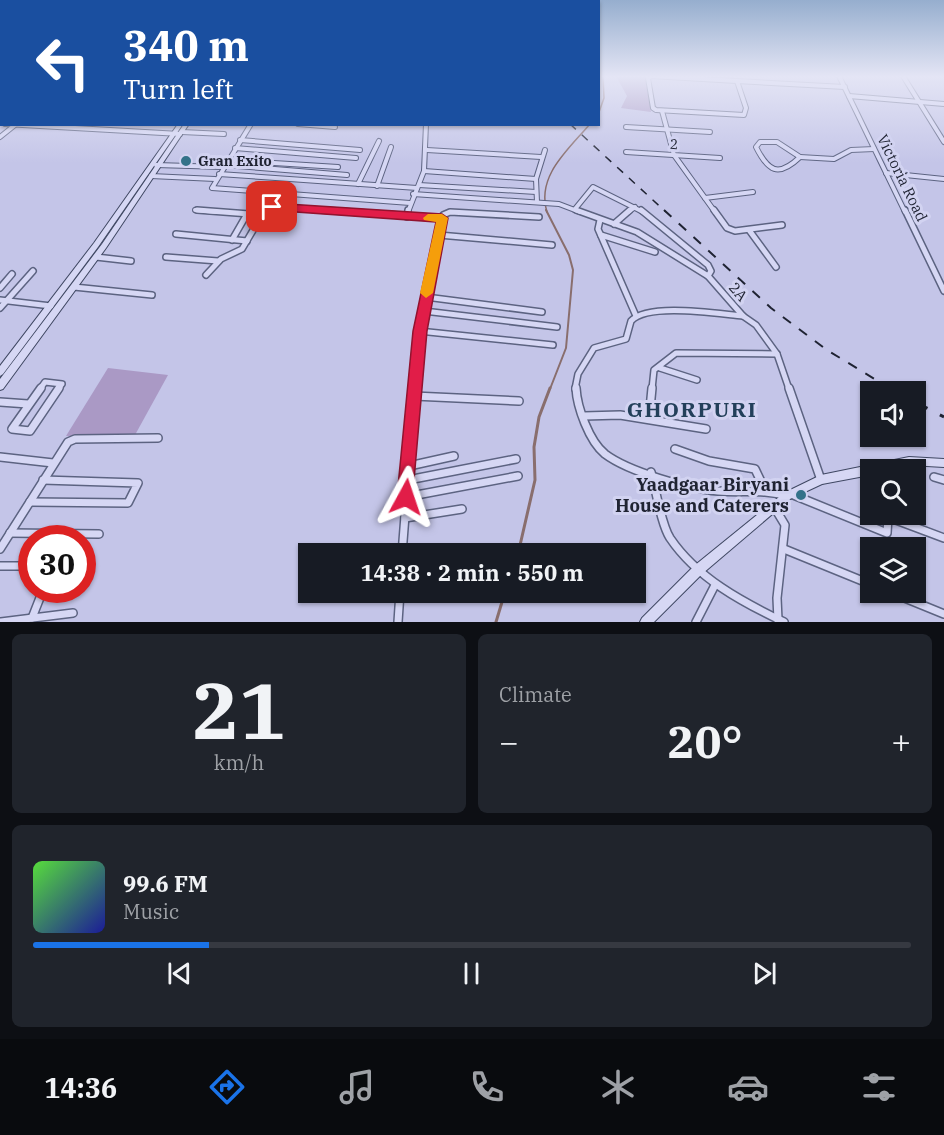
<!DOCTYPE html>
<html lang="en">
<head>
<meta charset="utf-8">
<style>
  :root { --surface:#171b24; --page:#20242c; --text:#f1f3f6; --muted:#9ea1a6; --line:#363941; --accent:#1a73e8 }
  body { margin:0; font-family:"IBM Plex Serif",serif; background:var(--page); color:var(--text); height:100vh; display:flex; flex-direction:column; font-size:22px; white-space:nowrap }
  * { box-sizing:border-box; margin:0 }
  p { font-size:20px; color:var(--muted) }
  .icon { flex:none; width:33px; height:33px; fill:none; stroke:currentColor; stroke-width:2; stroke-linecap:round; stroke-linejoin:round }
  .map { position:relative; height:622px; overflow:hidden }
  .side { display:flex; flex-direction:column; gap:12px; padding:12px; background:#0d0f14; flex:1 }
  .side>* { flex:none }
  .hud { position:absolute; left:0px; top:0px; width:600px; height:126px; box-shadow:0 2px 4px #0004; background:#1a4fa0; color:#fff; overflow:hidden }
  .buttons { position:absolute; left:860px; top:381px; display:grid; gap:12px }
  .buttons a { display:grid; place-items:center; width:66px; height:66px; border-radius:0px; background:var(--surface); box-shadow:0 2px 4px #0004; font-size:30px }
  .speed { position:absolute; left:18px; top:525px; display:flex; gap:12px; font-size:30px; font-weight:700; text-align:center }
  .speed>* { display:grid; place-content:center; width:78px; height:78px; border-radius:50%; background:var(--surface); box-shadow:0 2px 4px #0004; line-height:1 }
  .speed .limit { border:9px solid #d22; background:#fff; color:#111 }
  .pin { position:absolute; display:grid; place-items:center; width:51px; height:51px; color:#fff; margin:-26px; border-radius:12px; box-shadow:0 3px 9px #0006 }
  .me { position:absolute; width:66px; margin:-33px; rotate:5deg; stroke-linejoin:round; filter:drop-shadow(0 0 4px #0008) }
  .turn { display:flex; align-items:center; gap:21px; height:126px; padding:0 24px; font-size:27px }
  .turn .icon { width:78px; height:78px; stroke-width:2.5 }
  .turn b { display:block; font-size:42px; line-height:51px }
  .big { font-size:45px; font-weight:700; line-height:1.1 }
  .side .card { flex:1; display:flex; flex-direction:column; justify-content:center; gap:9px; min-width:0; padding:0 21px; border-radius:9px; background:var(--page) }
  .side .dial { align-items:center; gap:0 }
  .dial b { font-size:78px; line-height:1 }
  .song { display:flex; align-items:center; gap:18px }
  .cover { width:72px; height:72px; border-radius:9px; background:linear-gradient(135deg,hsl(110 70% 55%),hsl(240 70% 35%)) }
  .played { height:6px; border-radius:3px; background:linear-gradient(90deg,var(--accent) 20%,var(--line) 20%) }
  .keys { display:flex; justify-content:space-around; direction:ltr }
  .heat { display:flex; justify-content:space-between; align-items:center; font-size:33px; direction:ltr }
  .side .tiles { flex:1; display:grid; gap:12px; grid-template-columns:1fr 1fr }
  .card:last-child { grid-column:span 2 }
  .trip { position:absolute; left:298px; top:543px; width:348px; height:60px; border-radius:0px; background:var(--surface); box-shadow:0 2px 4px #0004; font-weight:700; line-height:60px; text-align:center }
  .tab-bar { display:flex; height:96px; justify-content:space-around; align-items:center; background:#090b0e; color:var(--muted) }
  .tab-bar .icon { width:42px; height:42px }
  .tab-bar .selected { color:var(--accent) }
  .tab-bar b { font-size:27px; color:var(--text) }
  .map>svg:first-child { display:block }
</style>
</head>
<body>
<div class="map">
<svg width="944" height="622" viewBox="0 0 944 622">
  <rect width="100%" height="100%" fill="#c4c5e8"/>
  <g fill="#aa99c5">
    <polygon points="616,76 645,77 651,112 621,108 627,96"/>
    <polygon points="108,368 168,375 135,435 66,436"/>
  </g>
  <g fill="none" stroke-linecap="round" stroke-linejoin="round">
    <g stroke="#896e6d" stroke-width="1.5">
      <polyline points="598,115 604,98 603,76"/>
      <path d="M 547,212 C 536,176 568,150 590,124"/>
    </g>
    <polyline stroke="#896e6d" stroke-width="2" points="546,210 569,255 573,270 566,348 550,389"/>
    <g stroke="#896e6d" stroke-width="3">
      <polyline points="518,554 535,480 534,447 539,417 550,388"/>
      <polyline points="496,622 505,592"/>
    </g>
    <g stroke="#5c6381" stroke-width="6">
      <g id="street-far2">
        <polygon points="651,76 737,81 746,108 744,115 656,110 653,108 648,78"/>
        <polyline points="839,76 905,212"/>
        <polyline points="903,76 944,142"/>
        <polyline points="737,81 845,87"/>
        <polyline points="849,96 944,104"/>
        <polyline points="662,111 674,155 715,212"/>
        <polyline points="5,124 180,134"/>
        <polyline points="251,124 212,188 410,203"/>
        <polyline points="298,124 335,127"/>
        <polyline points="626,127 710,132"/>
        <polyline points="182,132 224,134"/>
        <polyline points="0,137 15,125"/>
        <polyline points="240,140 360,150"/>
        <path d="M 760,142 L 777,142 L 800,157 C 778,178 768,171 756,147 Z"/>
        <polyline points="235,148 356,158"/>
        <polyline points="427,150 541,157"/>
        <polyline points="626,152 720,158"/>
        <polyline points="800,157 834,159 851,150 874,149"/>
        <polyline points="228,160 338,167"/>
        <polyline points="156,165 223,167"/>
        <polyline points="225,165 347,175"/>
        <polyline points="424,171 536,179"/>
        <polyline points="886,173 944,179"/>
        <polyline points="219,174 417,188"/>
        <polyline points="151,176 215,179"/>
        <polyline points="358,184 379,141"/>
        <polyline points="419,185 536,192"/>
        <polyline points="377,186 391,147"/>
        <polyline points="413,194 559,204 580,212"/>
        <polyline points="705,198 753,192"/>
        <polyline points="537,202 536,179 545,150"/>
        <polyline points="575,209 593,187 643,212"/>
        <polyline points="195,210 217,212"/>
        <polyline points="266,212 272,207 344,212"/>
        <polyline points="408,212 424,171 426,124"/>
        <polyline points="628,212 635,207"/>
      </g>
    </g>
    <g stroke="#5c6381" stroke-width="8">
      <g id="street-far1">
        <polyline points="197,210 262,215"/>
        <polyline points="321,210 442,218"/>
        <polyline points="576,210 637,232 708,276 743,316 756,325 777,354 789,389"/>
        <polyline points="641,210 708,265 711,271 708,276"/>
        <polyline points="714,210 727,228 735,231 782,225"/>
        <polyline points="905,210 944,291"/>
        <polyline points="407,217 408,210"/>
        <polyline points="600,220 598,229 636,316"/>
        <polyline points="614,224 630,210"/>
        <polyline points="749,230 776,267"/>
        <polyline points="176,234 247,241"/>
        <polyline points="439,235 552,245"/>
        <polyline points="601,235 655,252"/>
        <polyline points="232,240 247,214"/>
        <polyline points="96,257 131,261"/>
        <polyline points="166,257 218,261"/>
        <polyline points="206,275 221,259 242,249 262,215 268,210"/>
        <polyline points="74,287 152,295"/>
        <polyline points="0,288 12,274"/>
        <polyline points="426,297 542,312"/>
        <polyline points="0,300 51,306"/>
        <polyline points="0,308 33,271"/>
        <polyline points="424,311 557,327"/>
        <polyline points="419,331 553,345"/>
        <polyline points="660,368 697,380"/>
        <polyline points="40,389 45,382 62,384 58,389"/>
        <polyline points="415,389 419,331 443,215 450,212 539,217"/>
        <path d="M 575,389 L 578,374 L 594,348 L 626,339 L 631,321 C 648,302 719,314 743,316"/>
        <polyline points="652,389 654,370 676,353 777,354"/>
      </g>
    </g>
    <g stroke="#5c6381" stroke-width="10">
      <g id="street">
        <polyline points="41,388 12,429 30,431 59,388"/>
        <path d="M 576,388 C 577,407 589,441 605,454 C 629,472 689,489 718,491 C 742,493 764,489 787,496"/>
        <polyline points="789,388 821,480"/>
        <polyline points="414,396 519,401"/>
        <polyline points="0,402 28,404"/>
        <polyline points="584,416 620,415 706,429"/>
        <polyline points="649,419 652,388"/>
        <polyline points="675,449 709,461 755,469 765,490"/>
        <polyline points="0,457 53,463"/>
        <polyline points="409,466 454,456"/>
        <path d="M 651,472 C 656,490 661,524 670,538 C 697,578 742,602 784,622"/>
        <polyline points="934,477 944,480"/>
        <polyline points="408,480 516,459"/>
        <polyline points="791,494 887,533 888,517 944,538"/>
        <polyline points="406,497 518,476"/>
        <polyline points="30,502 128,503 138,483 43,480"/>
        <polyline points="773,505 785,525 777,598 778,620"/>
        <polyline points="405,518 462,509"/>
        <polyline points="10,533 99,534"/>
        <polyline points="0,549 68,442 75,439 158,438"/>
        <polyline points="784,549 870,584"/>
        <polyline points="402,554 415,388"/>
        <polyline points="0,566 32,566"/>
        <polyline points="890,592 944,614"/>
        <polyline points="32,618 43,590"/>
        <polyline points="1,622 73,613"/>
        <polyline points="398,622 400,592"/>
        <polyline points="696,622 715,585"/>
      </g>
    </g>
    <g stroke="#3f4762" stroke-width="2">
      <g id="secondary">
        <rect x="0" y="82" width="2" height="3"/>
        <polygon points="178,124 183,124 98,247 3,374 0,376 0,366 94,243"/>
        <polygon points="184,124 189,124 106,248 3,389 0,390 0,379 102,244"/>
        <polygon points="909,457 944,459 944,467 909,465 892,470 870,470 870,475 822,484 790,499 702,574 654,622 640,622 642,618 694,566 784,493 821,475"/>
      </g>
    </g>
    <use href="#street-far2" stroke="#d6d7f4" stroke-width="4"/>
    <use href="#street-far1" stroke="#d6d7f4" stroke-width="5"/>
    <use href="#street" stroke="#d6d7f4" stroke-width="7"/>
    <use href="#secondary" fill="#d6d7f4" fill-rule="evenodd"/>
    <polyline stroke="#1f2332" stroke-width="1.5" stroke-dasharray="8 8" stroke-linecap="butt" points="570,124 666,212"/>
    <polyline stroke="#1f2332" stroke-width="2" stroke-dasharray="10 10" stroke-linecap="butt" points="664,210 771,308 827,350 891,389"/>
    <g stroke="#1f2332" stroke-width="3" stroke-dasharray="14 14" stroke-linecap="butt">
      <polyline points="888,388 895,392"/>
      <polyline points="915,402 944,417"/>
    </g>
  </g>
  <linearGradient id="sky" x2="0" y2="1"><stop stop-color="#96aece"/><stop offset="0.47" stop-color="#e4e5f5"/><stop offset="1" stop-color="#e4e5f5" stop-opacity="0"/></linearGradient>
  <rect width="944" height="163" fill="url(#sky)"/>
  <polygon fill="#e11d48" stroke="#92132f" stroke-width="1.5" points="272,203 442,214 448,218 427,331 412,503 406,506 400,503 397,497 413,331 436,222 268,210 266,207"/>
  <polygon fill="#f59e0b" points="442,214 448,218 433,293 426,298 420,293 436,222 424,220 423,218 428,214"/>
  <g fill="#337289" stroke="#d2d3f1" stroke-width="2">
    <circle cx="186" cy="161" r="6"/>
    <circle cx="801" cy="495" r="6"/>
  </g>
  <g text-anchor="middle" stroke-width="6" stroke-linejoin="round" paint-order="stroke">
    <g font-size="14" fill="#1f2332" stroke="#d2d3f1">
      <text transform="translate(674 144) rotate(4)" y="5">2</text>
    </g>
    <g font-size="14" font-weight="bold" fill="#1f2332" stroke="#d2d3f1" text-anchor="start">
      <text x="198" y="166">Gran Exito</text>
    </g>
    <g font-size="15" fill="#1f2332" stroke="#d2d3f1">
      <text transform="translate(902 178) rotate(64)" y="5">Victoria Road</text>
      <text transform="translate(738 292) rotate(49)" y="5">2A</text>
    </g>
    <g font-size="18" font-weight="bold" fill="#1f2332" stroke="#d2d3f1" text-anchor="end">
      <text x="789" y="491">Yaadgaar Biryani<tspan x="789" dy="21">House and Caterers</tspan></text>
    </g>
    <g font-size="21" font-weight="bold" letter-spacing="1.5" fill="#23405a" stroke="#d2d3f1">
      <text x="692" y="417">GHORPURI</text>
    </g>
  </g>
</svg>
<div class="buttons">
<a><svg class="icon" aria-label="sound" viewBox="0 0 24 24"><path d="M4 9h4l5-4v14l-5-4H4zM17 9q2 3 0 6"/></svg></a>
<a><svg class="icon" aria-label="search" viewBox="0 0 24 24"><circle cx="10" cy="10" r="6"/><path d="M15 15l6 6"/></svg></a>
<a><svg class="icon" aria-label="layers" viewBox="0 0 24 24"><path d="M12 4l9 5-9 5-9-5zM3 14l9 5 9-5"/></svg></a>
</div>
<div class="speed"><div class="limit">30</div></div>
<div class="pin" style="left:272px;top:207px;background:#d93025"><svg class="icon" aria-label="arrive" viewBox="0 0 24 24"><path d="M6 21V4h12l-3 4 3 4H6"/></svg></div>
<svg class="me" style="left:406px;top:497px" viewBox="-20 -20 40 40"><path d="M0-17L14 15 0 8-14 15z" fill="#e11d48" stroke="#fff" stroke-width="4"/></svg>
<div class="trip">14:38 · 2 min · 550 m</div>
<div class="hud">
<div class="turn"><svg class="icon" aria-label="left" viewBox="0 0 24 24"><path d="M17 20v-9H6M10 6l-5 5 5 5"/></svg><div><b>340 m</b>Turn left</div></div>
</div>
</div>
<section class="side">
<div class="tiles">
<div class="card dial"><b>21</b><p>km/h</p></div>
<div class="card"><p>Climate</p>
<div class="heat"><a>−</a><b class="big">20°</b><a>+</a></div>
</div>
<div class="card">
<div class="song"><i class="cover"></i><div><b>99.6 FM</b><p>Music</p></div></div>
<div class="played"></div>
<div class="keys"><svg class="icon" aria-label="previous" viewBox="0 0 24 24"><path d="M18 5L8 12l10 7zM5 5v14"/></svg><svg class="icon" aria-label="pause" viewBox="0 0 24 24"><path d="M8 5v14M16 5v14"/></svg><svg class="icon" aria-label="next" viewBox="0 0 24 24"><path d="M6 5l10 7-10 7zM19 5v14"/></svg></div>
</div>
</div>
</section>
<nav class="tab-bar">
<b>14:36</b>
<svg class="icon selected" aria-label="directions" viewBox="0 0 24 24"><path d="M12 3l9 9-9 9-9-9zM9 14v-3h6M13 9l2 2-2 2"/></svg>
<svg class="icon" aria-label="music" viewBox="0 0 24 24"><path d="M9 18V5l10-2v13"/><circle cx="6" cy="18" r="3"/><circle cx="16" cy="16" r="3"/></svg>
<svg class="icon" aria-label="phone" viewBox="0 0 24 24"><path d="M5 4h4l2 5-3 2q2 4 5 5l2-3 5 2v4C11 20 4 13 5 4z"/></svg>
<svg class="icon" aria-label="climate" viewBox="0 0 24 24"><path d="M12 3v18M4 7l16 10M4 17L20 7"/></svg>
<svg class="icon" aria-label="car" viewBox="0 0 24 24"><path d="M5 17H2v-5l4-1 3-4h7l3 4 3 1v5h-3M9 17h6M6 11h13"/><circle cx="7" cy="17" r="2"/><circle cx="17" cy="17" r="2"/></svg>
<svg class="icon" aria-label="filters" viewBox="0 0 24 24"><path d="M4 7h16M4 17h16"/><circle cx="9" cy="7" r="2"/><circle cx="15" cy="17" r="2"/></svg>
</nav>
</body>
</html>
